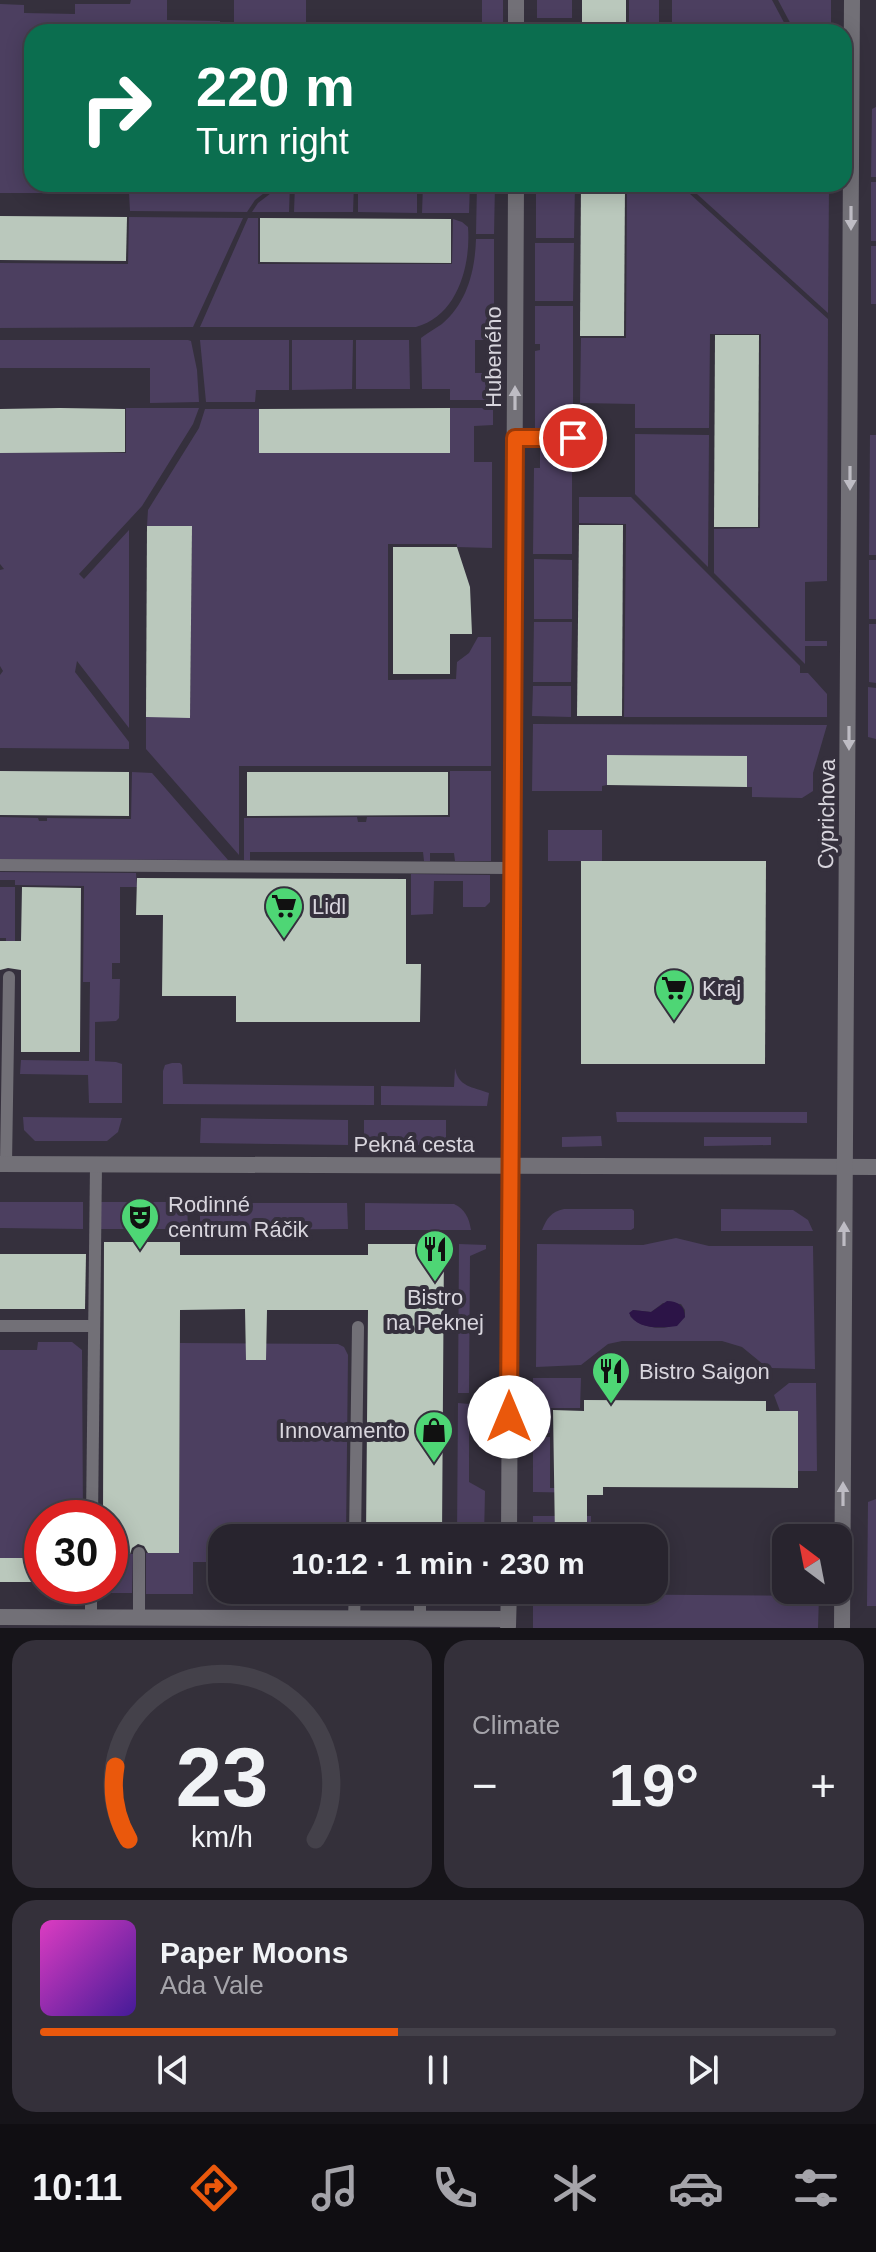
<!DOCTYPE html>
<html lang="en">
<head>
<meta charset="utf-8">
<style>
  :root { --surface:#28242e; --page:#34303a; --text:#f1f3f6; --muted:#a5a4aa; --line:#44414a; --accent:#ea580c }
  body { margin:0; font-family:Helvetica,sans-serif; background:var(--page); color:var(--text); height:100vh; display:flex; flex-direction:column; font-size:30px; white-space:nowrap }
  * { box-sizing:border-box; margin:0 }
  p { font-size:26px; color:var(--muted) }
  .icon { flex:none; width:44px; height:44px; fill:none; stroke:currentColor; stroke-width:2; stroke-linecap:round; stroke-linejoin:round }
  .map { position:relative; height:1628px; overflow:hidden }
  .side { display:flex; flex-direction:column; gap:12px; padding:12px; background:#161419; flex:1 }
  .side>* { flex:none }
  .top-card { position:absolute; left:24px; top:24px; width:828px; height:168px; border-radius:24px; box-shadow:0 4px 20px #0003,0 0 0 2px var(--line); background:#0b6e4f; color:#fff; overflow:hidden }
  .needle { width:52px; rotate:328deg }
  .buttons { position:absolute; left:772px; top:1524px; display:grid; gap:16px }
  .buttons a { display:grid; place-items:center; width:80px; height:80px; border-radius:16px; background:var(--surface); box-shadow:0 4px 20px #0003,0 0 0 2px var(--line); font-size:40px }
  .speed { position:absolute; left:24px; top:1500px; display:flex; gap:16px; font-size:40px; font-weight:700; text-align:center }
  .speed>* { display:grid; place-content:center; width:104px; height:104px; border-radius:50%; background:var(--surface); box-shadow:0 4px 20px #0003,0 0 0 2px var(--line); line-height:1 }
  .speed .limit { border:12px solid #d22; background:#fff; color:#111 }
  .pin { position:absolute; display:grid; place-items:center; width:68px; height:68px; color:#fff; margin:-34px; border:4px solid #fff; border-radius:50%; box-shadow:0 2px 8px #0007 }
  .me { position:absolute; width:88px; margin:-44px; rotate:0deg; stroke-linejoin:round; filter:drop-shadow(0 0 6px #0008) }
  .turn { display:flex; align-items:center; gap:28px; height:168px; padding:0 40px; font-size:36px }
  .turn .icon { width:104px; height:104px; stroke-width:2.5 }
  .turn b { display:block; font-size:56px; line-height:68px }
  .big { font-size:60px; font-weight:700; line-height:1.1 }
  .side .widget { flex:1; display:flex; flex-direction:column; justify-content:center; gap:12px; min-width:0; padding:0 28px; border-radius:24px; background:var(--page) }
  .side .dial { align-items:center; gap:0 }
  .dial svg { height:208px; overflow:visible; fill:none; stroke:var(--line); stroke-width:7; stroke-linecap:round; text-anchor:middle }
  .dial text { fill:var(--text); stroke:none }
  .song { display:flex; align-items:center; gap:24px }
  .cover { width:96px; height:96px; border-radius:12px; background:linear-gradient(135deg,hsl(310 70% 55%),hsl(260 70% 35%)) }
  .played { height:8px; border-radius:4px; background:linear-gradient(90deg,var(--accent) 45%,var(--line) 45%) }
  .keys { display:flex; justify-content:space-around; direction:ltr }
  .heat { display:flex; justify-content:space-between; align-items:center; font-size:44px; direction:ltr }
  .side .tiles { flex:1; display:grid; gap:12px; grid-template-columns:1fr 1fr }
  .widget:last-child { grid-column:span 2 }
  .trip { position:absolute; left:208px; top:1524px; width:460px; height:80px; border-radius:24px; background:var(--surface); box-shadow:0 4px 20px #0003,0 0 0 2px var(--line); font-weight:700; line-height:80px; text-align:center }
  .tabs { display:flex; height:128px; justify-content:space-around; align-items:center; background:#100e12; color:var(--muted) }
  .tabs .icon { width:56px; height:56px }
  .tabs .on { color:var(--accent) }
  .tabs b { font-size:36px; color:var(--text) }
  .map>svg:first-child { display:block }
</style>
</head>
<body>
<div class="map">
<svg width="876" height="1628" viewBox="0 0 876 1628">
  <rect width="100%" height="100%" fill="#35303d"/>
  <g fill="#4c3f60" fill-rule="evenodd">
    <polygon points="131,0 167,0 167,20 220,21 220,26 234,26 234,0 306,0 306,32 32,32 32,184 276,184 255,200 247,212 130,211 129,193 0,193 0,4 24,5 24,13 75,14 75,4 130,4"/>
    <rect x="482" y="0" width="21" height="32"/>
    <rect x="537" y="0" width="35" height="18"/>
    <rect x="629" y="0" width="30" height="32"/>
    <polygon points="672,0 772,0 789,32 672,32"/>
    <polygon points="778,0 831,0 831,32 795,32"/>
    <rect x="537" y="23" width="35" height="9"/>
    <polygon points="876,107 876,177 871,177 872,109"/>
    <rect x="871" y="182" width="5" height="59"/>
    <polygon points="283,184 290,184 289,212 252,212 258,203"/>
    <polygon points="295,184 354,184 353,212 294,212"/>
    <polygon points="358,184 417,184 417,213 358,212"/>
    <polygon points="423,184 470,184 469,213 422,213"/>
    <polygon points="477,184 495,184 494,234 476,234"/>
    <polygon points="536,184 575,184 574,238 536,238"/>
    <polygon points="627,184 679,184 828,319 827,581 805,582 805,641 827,641 827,646 805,646 805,664 714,573 714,529 760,528 761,334 710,334 709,428 635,428 635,404 580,403 581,338 626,338"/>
    <polygon points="686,184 829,184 828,313"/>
    <polygon points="129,217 243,218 193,327 0,328 0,263 128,264"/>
    <path d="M 248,218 L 258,218 L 258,264 L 452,264 L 453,219 L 462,222 L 468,227 C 471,266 457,316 416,327 L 200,327 Z"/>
    <path d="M 476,239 L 494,239 L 494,340 L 475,340 L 475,373 L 493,373 L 493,400 L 450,400 L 450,389 L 422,389 L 421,338 C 427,333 435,329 442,324 C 467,303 475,271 476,239 Z"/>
    <polygon points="535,243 574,243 573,301 535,301"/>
    <rect x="871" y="246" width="5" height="58"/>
    <polygon points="535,306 573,306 573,426 570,430 539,430 535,428 535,351 540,350 540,344 535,344"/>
    <polygon points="0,340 188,340 191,341 197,370 199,402 150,403 150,368 0,368"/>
    <polygon points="200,340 289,340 289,390 256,390 255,402 206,402"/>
    <polygon points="292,340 353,340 352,389 292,390"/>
    <polygon points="356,340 409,340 410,389 356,389"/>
    <polygon points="126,408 199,408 193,424 142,506 79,574 84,579 129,530 129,728 77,661 75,672 129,742 129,749 0,748 0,675 3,671 0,666 0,570 4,569 0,564 0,452 126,453"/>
    <polygon points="450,408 493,408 493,425 474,426 474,462 492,462 492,548 457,547 457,544 388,544 388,680 456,679 457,662 469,653 478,637 491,637 491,766 239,766 239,855 146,749 146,717 190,717 192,526 147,526 148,510 199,428 205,409 259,409 260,453 449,453"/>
    <polygon points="635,434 709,435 708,567 635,494"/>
    <polygon points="870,435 876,435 876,555 869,555"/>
    <polygon points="540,446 568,446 572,449 572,554 533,554 534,468 540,468"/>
    <polygon points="579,497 631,497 800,666 800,673 808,673 827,694 827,717 624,717 626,524 579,523"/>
    <polygon points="534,559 572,560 572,619 534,619"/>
    <rect x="869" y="560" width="7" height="59"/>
    <polygon points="534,622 572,622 571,682 533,682"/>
    <polygon points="869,624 876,624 876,683 869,682"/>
    <polygon points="533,686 571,686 571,717 532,716"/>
    <polygon points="868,687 876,688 876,739 868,737"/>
    <polygon points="533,724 827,725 813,773 813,791 802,798 752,797 752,787 747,787 746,756 608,755 607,785 602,786 602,791 532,791"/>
    <polygon points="450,771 491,771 491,861 455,861 454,853 430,853 430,861 424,861 423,852 250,852 250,860 244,860 244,818 357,817 358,822 366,822 367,817 450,817"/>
    <polygon points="132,772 152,773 228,860 0,859 0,817 38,818 39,821 47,821 47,818 131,819"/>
    <rect x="548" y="830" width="54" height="31"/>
    <polygon points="0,872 136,873 137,887 120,887 120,963 112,963 112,979 120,979 119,1018 116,1021 95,1022 95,1061 116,1062 122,1064 122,1103 89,1103 88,1075 20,1074 21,1060 89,1061 90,982 83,982 84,886 15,885 15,880 0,880"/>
    <polygon points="411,874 490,875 490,902 485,907 463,907 463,881 434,881 433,914 411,915"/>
    <polygon points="0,887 15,887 15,944 6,944 6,938 0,938"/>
    <polygon points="172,1063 180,1063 182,1065 183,1084 374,1086 374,1105 163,1104 163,1071 165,1065"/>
    <path d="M 455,1068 C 458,1087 473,1087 489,1093 L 487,1106 L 381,1105 L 381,1086 L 454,1087 Z"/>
    <polygon points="616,1112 807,1112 807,1123 617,1122"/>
    <polygon points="23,1117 122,1118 118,1132 107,1141 35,1141 24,1130"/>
    <polygon points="201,1118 348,1120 348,1145 200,1143"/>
    <rect x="364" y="1120" width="82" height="25"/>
    <polygon points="601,1136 602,1146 562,1147 562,1137"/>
    <polygon points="704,1137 771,1137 771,1145 704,1146"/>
    <polygon points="0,1202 83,1202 83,1229 0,1228"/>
    <polygon points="101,1202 187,1202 188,1229 101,1229"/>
    <polygon points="200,1203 347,1203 348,1229 200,1230"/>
    <path d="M 365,1203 L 454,1204 C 465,1209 469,1218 471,1230 L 365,1230 Z"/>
    <path d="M 564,1209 L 632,1209 L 634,1211 L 634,1228 L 631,1230 L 542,1230 C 547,1218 551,1212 564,1209 Z"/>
    <polygon points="721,1209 793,1210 808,1220 813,1231 721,1231"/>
    <path d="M 676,1238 L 709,1246 L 813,1246 L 815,1369 L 771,1368 L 764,1365 L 742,1347 L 722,1341 L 622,1341 L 608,1344 L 581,1365 L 536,1367 L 537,1244 L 643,1245 ZM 663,1303 L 681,1304 L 685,1310 L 685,1317 C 680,1320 673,1326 668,1327 C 655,1330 638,1325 630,1316 L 633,1310 L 651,1312 Z"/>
    <polygon points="459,1244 486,1245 486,1249 470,1256 469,1393 458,1393"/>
    <polygon points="38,1342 72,1342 82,1350 83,1518 42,1518 42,1558 0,1558 0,1350 37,1350"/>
    <polygon points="180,1343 338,1344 344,1347 348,1355 346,1538 222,1538 222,1562 193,1562 193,1594 146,1594 146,1553 179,1553"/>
    <polygon points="533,1378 581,1378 580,1408 551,1408 550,1433 533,1433"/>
    <polygon points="789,1383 816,1383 817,1471 798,1471 798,1412 780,1411 774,1395"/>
    <polygon points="458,1403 469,1404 469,1482 485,1491 484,1538 457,1538"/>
    <polygon points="533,1437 550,1437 550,1488 590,1488 590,1493 533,1492"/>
    <polygon points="876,1499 876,1606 867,1606 868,1502"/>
    <polygon points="533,1516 591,1516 591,1522 555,1522 555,1538 533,1538"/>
    <polygon points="110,1554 133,1554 132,1593 99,1593 99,1586 110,1586"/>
    <polygon points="363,1590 413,1590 413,1596 367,1595"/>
    <polygon points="533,1590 569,1590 569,1594 819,1596 818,1628 533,1628"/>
  </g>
  <path fill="#2c1447" d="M 667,1301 C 678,1301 685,1306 685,1317 L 677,1326 C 661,1328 636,1330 629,1313 L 633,1310 L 651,1312 Z"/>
  <g fill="#bac8bc">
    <rect x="582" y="0" width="44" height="32"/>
    <polygon points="581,184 625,184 624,336 580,336"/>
    <polygon points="0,216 127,217 126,261 0,260"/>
    <polygon points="260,218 451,219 451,263 260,262"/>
    <polygon points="715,335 759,335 758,527 714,527"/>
    <polygon points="60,408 125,409 125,452 0,453 0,409"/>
    <polygon points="450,408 450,453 259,453 259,409"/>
    <polygon points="579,525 623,525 622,716 577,716"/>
    <polygon points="147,526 192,526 190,718 146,717"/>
    <polygon points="393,547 457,547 470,587 472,634 450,634 450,674 393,674"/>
    <polygon points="607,755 747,756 747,787 607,785"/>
    <polygon points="0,771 129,772 129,816 0,815"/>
    <polygon points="247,772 448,772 448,815 247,816"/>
    <polygon points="581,861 766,861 765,1064 581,1064"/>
    <polygon points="137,878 406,879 406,964 421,964 420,1022 236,1022 236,996 162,996 163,915 136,915"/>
    <polygon points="22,887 81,888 80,1052 21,1052 21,970 8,968 0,970 0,941 21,941"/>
    <polygon points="104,1242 180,1242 180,1255 368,1255 368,1244 444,1244 442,1538 366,1538 368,1310 267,1310 266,1360 246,1360 245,1309 180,1310 179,1553 148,1553 144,1546 138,1544 132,1548 130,1554 110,1554 110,1518 103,1518"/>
    <polygon points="0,1254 86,1254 85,1309 0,1309"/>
    <polygon points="584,1400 766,1401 766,1411 798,1411 798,1488 603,1487 603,1495 587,1495 587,1538 555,1538 553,1410 584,1411"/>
    <rect x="0" y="1558" width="42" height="24"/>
  </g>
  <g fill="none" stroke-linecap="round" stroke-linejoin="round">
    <g stroke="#727077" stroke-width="12">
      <polyline points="515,438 573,438"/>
      <polyline points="0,865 512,868"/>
      <polyline points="6,1164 9,977"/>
      <polyline points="0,1326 94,1326"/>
      <polyline points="92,1518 96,1165"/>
      <polyline points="355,1538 358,1327"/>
      <polyline points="139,1553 139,1617"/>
      <polyline points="420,1590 420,1619"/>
      <polyline points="91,1617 91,1586"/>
      <polyline points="354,1618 355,1590"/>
    </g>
    <g stroke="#727077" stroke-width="16">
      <polyline points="516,32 516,0"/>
      <polyline points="0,1164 876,1167"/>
      <polyline points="509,1538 516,184"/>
      <polyline points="0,1617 508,1619"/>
      <polyline points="508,1626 509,1590"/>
      <polyline points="842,1628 852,0"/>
    </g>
  </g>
  <defs><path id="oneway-solid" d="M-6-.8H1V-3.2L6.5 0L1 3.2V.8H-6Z" transform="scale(2)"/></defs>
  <g fill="#bebcc4">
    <use href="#oneway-solid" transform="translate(851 218) rotate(90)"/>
    <use href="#oneway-solid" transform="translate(515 398) rotate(-90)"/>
    <use href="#oneway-solid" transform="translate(850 478) rotate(90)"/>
    <use href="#oneway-solid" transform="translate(849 738) rotate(90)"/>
    <use href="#oneway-solid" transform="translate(844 1234) rotate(-90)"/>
    <use href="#oneway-solid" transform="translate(843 1494) rotate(-90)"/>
  </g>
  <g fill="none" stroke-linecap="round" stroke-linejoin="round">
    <g stroke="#983908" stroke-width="20">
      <polyline id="route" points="509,1417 515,438 573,438"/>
    </g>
    <use href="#route" stroke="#ea580c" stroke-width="14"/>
  </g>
  <defs>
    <g id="supermarket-pin" transform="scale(2)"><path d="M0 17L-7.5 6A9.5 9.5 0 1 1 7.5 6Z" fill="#4ed675" stroke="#35303d"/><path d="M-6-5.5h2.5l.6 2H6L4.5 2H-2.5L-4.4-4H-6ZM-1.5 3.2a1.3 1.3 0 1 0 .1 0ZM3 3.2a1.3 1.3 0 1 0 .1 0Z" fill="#111"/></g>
    <g id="theatre-pin" transform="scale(2)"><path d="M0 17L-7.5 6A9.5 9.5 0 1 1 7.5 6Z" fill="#4ed675" stroke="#35303d"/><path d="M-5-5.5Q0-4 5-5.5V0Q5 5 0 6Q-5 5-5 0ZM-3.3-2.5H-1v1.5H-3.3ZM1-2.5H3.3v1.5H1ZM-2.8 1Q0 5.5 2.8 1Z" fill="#111"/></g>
    <g id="restaurant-pin" transform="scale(2)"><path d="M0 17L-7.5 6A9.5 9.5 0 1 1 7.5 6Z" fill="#4ed675" stroke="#35303d"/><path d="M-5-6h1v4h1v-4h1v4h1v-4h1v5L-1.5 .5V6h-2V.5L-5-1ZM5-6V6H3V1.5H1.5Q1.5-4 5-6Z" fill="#111"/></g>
    <g id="shop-pin" transform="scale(2)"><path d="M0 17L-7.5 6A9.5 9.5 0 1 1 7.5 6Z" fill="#4ed675" stroke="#35303d"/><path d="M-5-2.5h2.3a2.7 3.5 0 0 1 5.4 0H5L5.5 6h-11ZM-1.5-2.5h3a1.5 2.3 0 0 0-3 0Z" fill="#111"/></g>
  </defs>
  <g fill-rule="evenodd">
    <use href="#supermarket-pin" x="284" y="906"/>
    <use href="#supermarket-pin" x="674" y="988"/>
    <use href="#theatre-pin" x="140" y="1217"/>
    <use href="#restaurant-pin" x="435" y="1249"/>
    <use href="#restaurant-pin" x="611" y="1371"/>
    <use href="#shop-pin" x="434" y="1430"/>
  </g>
  <g text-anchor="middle" stroke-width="8" stroke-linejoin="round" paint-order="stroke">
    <g font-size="22" fill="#d8d5dd" stroke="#35303d">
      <text transform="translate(493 357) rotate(-90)" y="8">Hubeného</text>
      <text transform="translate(826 814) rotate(-89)" y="8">Cyprichova</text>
      <text x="414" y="1152">Pekná cesta</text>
    </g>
    <g font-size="22" fill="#d8d5dd" stroke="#35303d" text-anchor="start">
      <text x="312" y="914">Lidl</text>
      <text x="702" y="996">Kraj</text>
      <text x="168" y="1212">Rodinné<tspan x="168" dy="25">centrum Ráčik</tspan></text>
      <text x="435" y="1305" text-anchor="middle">Bistro<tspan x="435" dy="25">na Peknej</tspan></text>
      <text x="639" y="1379">Bistro Saigon</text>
      <text x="406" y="1438" text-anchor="end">Innovamento</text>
    </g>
  </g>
</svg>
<div class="buttons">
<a><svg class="needle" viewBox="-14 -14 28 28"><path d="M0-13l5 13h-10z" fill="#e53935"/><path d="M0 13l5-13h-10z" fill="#a5a4aa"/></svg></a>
</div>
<div class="speed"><div class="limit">30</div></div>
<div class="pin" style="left:573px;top:438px;background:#d93025"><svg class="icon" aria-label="arrive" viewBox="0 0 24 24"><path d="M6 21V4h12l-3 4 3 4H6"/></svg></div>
<svg class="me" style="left:509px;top:1417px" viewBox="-20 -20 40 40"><circle r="19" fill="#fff"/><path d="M0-13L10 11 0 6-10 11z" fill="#ea580c"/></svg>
<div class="trip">10:12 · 1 min · 230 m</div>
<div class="top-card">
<div class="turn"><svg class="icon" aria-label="right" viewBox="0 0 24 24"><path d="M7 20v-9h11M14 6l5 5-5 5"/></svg><div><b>220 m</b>Turn right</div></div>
</div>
</div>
<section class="side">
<div class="tiles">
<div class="widget dial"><svg viewBox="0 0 100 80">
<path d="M14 69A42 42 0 1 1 86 69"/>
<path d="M14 69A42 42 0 0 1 9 41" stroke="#ea580c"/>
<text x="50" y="56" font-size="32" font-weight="700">23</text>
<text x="50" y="72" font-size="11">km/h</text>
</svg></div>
<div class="widget"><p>Climate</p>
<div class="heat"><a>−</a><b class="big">19°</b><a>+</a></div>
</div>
<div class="widget">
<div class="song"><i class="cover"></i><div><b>Paper Moons</b><p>Ada Vale</p></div></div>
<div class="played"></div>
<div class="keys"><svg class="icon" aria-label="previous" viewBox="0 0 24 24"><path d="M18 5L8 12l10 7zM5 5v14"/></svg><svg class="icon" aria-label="pause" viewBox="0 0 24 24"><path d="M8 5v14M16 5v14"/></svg><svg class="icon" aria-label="next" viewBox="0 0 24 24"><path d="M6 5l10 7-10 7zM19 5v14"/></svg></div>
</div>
</div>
</section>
<nav class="tabs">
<b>10:11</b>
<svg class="icon on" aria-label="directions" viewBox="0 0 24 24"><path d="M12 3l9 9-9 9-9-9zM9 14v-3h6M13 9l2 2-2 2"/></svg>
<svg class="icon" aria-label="music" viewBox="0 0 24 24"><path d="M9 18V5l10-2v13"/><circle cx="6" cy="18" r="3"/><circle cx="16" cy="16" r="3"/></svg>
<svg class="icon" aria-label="phone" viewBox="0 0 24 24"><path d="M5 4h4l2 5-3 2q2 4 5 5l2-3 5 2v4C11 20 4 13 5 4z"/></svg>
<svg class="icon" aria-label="climate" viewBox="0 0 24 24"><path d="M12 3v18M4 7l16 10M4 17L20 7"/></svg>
<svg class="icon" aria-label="car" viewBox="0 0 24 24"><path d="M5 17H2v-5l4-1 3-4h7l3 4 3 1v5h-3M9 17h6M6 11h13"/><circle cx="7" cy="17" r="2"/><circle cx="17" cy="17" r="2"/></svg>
<svg class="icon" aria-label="filters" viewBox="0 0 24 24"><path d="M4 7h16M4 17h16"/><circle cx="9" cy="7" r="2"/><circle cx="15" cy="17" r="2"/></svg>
</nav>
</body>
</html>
